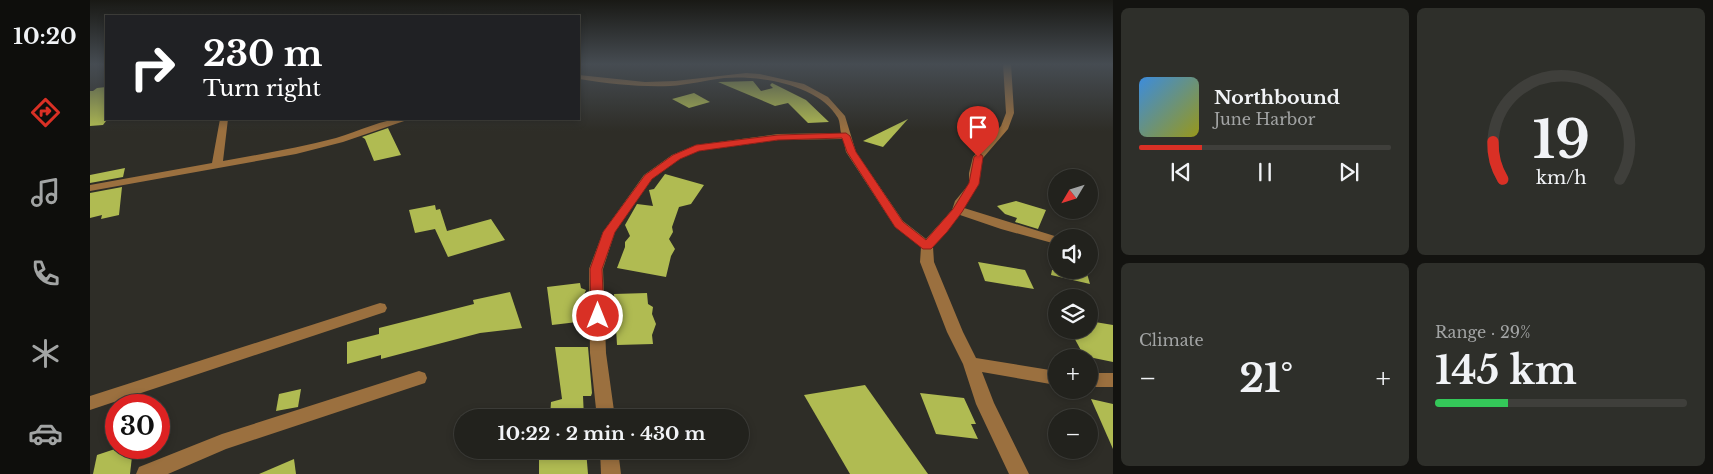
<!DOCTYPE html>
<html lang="en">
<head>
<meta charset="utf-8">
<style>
  :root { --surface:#22221d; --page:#2e2f2a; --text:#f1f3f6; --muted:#a2a4a4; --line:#3f3f3b; --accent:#d93025 }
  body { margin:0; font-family:"Libre Baskerville",serif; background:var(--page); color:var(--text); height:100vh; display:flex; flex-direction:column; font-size:19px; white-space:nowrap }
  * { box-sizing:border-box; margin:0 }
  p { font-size:16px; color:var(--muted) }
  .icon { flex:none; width:28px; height:28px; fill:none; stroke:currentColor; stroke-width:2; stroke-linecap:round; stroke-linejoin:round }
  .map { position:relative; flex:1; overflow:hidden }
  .sheet { display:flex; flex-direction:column; gap:8px; padding:8px; background:#131310; width:600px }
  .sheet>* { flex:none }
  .hud { position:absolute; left:15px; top:15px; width:475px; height:105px; border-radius:0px; box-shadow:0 2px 8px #0003,0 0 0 1px var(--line); background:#202124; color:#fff; overflow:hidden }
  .needle { width:32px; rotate:232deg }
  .controls { position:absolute; left:958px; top:169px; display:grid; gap:10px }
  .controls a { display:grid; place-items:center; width:50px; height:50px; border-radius:50%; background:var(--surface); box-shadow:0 2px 8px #0003,0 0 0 1px var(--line); font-size:25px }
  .speed { position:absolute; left:15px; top:394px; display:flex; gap:10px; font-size:25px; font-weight:700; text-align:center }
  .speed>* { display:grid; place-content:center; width:65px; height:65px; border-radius:50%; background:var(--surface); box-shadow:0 2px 8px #0003,0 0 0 1px var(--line); line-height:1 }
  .speed .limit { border:8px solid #d22; background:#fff; color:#111 }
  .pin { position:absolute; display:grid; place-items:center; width:42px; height:42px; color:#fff; margin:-51px -21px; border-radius:50% 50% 50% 0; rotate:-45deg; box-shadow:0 0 5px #0007 }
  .pin .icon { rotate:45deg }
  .me { position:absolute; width:55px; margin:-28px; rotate:0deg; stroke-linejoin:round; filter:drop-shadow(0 0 4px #0008) }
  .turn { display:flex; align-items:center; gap:18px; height:105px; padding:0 15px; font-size:22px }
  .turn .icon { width:65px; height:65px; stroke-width:2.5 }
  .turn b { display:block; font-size:35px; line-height:42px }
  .big { font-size:38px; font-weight:700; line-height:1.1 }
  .sheet .card { flex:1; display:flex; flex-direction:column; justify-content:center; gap:8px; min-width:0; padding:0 18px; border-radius:8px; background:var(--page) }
  .sheet .dial { align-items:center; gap:0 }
  .dial svg { height:130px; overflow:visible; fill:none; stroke:var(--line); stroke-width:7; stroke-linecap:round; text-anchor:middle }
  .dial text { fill:var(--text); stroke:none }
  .song { display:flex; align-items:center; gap:15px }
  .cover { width:60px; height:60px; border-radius:8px; background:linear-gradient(135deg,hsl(210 70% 55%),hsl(60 70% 35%)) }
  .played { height:5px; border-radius:2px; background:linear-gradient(90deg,var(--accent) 25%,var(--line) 25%) }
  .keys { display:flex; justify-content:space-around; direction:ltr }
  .heat { display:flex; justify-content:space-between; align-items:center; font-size:28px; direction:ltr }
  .charge { height:8px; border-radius:4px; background:linear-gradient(90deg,#34c759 29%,var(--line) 0) }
  .sheet .tiles { flex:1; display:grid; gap:8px; grid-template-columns:repeat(2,1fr) }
  .trip { position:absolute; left:364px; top:409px; width:295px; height:50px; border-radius:25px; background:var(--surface); box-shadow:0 2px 8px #0003,0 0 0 1px var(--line); font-weight:700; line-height:50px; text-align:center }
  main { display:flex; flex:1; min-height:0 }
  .tabs { display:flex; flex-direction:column; width:90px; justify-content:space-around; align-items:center; background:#0e0e0c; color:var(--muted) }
  .tabs .icon { width:35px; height:35px }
  .tabs .on { color:var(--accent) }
  .tabs b { font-size:22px; color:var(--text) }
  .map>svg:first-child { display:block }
</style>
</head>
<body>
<main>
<nav class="tabs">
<b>10:20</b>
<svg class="icon on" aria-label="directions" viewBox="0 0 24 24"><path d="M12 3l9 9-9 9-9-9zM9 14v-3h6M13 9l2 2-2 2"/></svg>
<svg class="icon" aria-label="music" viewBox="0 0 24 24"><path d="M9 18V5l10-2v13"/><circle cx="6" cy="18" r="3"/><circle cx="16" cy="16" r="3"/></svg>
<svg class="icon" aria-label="phone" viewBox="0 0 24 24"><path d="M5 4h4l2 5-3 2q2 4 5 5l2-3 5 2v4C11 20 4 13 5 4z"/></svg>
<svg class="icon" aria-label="climate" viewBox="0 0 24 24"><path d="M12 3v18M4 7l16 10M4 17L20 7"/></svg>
<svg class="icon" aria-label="car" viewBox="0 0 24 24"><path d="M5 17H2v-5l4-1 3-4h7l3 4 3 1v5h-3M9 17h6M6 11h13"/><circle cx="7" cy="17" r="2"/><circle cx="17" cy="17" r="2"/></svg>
</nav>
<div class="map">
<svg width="1023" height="474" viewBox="0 0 1023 474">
  <rect width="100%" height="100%" fill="#2e2d27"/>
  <g fill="#b0bb52">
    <polygon points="663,81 671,91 683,88 680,85 682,83 716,100 739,122 718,123 698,103 685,106 628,82"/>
    <polygon points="16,87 16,121 13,125 0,126 0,91 3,91 7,88"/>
    <polygon points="604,93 620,102 599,108 582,99"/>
    <polygon points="818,119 793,147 773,141"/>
    <polygon points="298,128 311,155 284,161 275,139 272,137"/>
    <polygon points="35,168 33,177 0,183 0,175"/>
    <polygon points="575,174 614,185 601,204 589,207 582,227 583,232 579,239 585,249 581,256 576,277 527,268 535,247 535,242 540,236 535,225 547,204 563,206 559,190 564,189"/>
    <polygon points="32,187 29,215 11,219 12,215 0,218 0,193"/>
    <polygon points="926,201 956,210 948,229 925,222 927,218 915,214 907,206"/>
    <polygon points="345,205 346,210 350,209 357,231 401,219 415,240 358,257 345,229 325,233 319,210"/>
    <polygon points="888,262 935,270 944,289 895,281"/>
    <polygon points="962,270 996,270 1000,284 961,275"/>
    <polygon points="490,283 491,288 496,290 493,297 495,308 498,310 496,321 462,325 457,287"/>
    <polygon points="420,292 432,328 390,333 291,359 291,355 257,364 257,342 289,334 289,328 384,304 383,300"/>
    <polygon points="557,293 558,304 563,307 562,314 566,324 562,335 563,344 527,345 524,294"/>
    <polygon points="999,321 1023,325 1023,362 994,356 980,330 999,330"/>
    <polygon points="465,347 498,347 502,393 501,396 493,396 494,418 460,418 461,402 472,399"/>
    <polygon points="775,385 838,474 760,474 714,395"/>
    <polygon points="211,389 208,407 186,411 189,394"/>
    <polygon points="830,393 874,398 886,424 881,424 888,439 846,434"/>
    <polygon points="1001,399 1023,404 1023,449"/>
    <polygon points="28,448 43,448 40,474 3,474 7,455"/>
    <polygon points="449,450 496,450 498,474 449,474"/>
    <polygon points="204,459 206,474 169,474"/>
  </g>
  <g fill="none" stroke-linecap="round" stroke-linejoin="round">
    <g fill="#9b703f" fill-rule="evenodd">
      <path d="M 913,64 L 921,64 L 924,113 L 918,129 L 893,158 L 889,173 L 889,184 L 877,201 L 874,208 L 971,238 L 966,238 L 966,244 L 911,229 L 870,215 L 843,247 L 844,262 L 873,332 L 886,358 L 966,371 L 966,385 L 892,372 L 904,403 L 939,474 L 919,474 L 886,404 L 873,364 L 857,332 L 830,262 L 831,247 L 805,227 L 756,152 L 753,139 L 688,140 L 608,151 L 590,159 L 562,179 L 525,232 L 513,269 L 516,353 L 525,418 L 507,418 L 500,353 L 499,269 L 513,232 L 554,175 L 582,155 L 606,145 L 688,134 L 751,133 C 750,129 750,122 748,118 C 729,84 668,75 634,78 C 616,80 598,85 580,86 C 549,87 520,84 489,79 L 489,75 L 555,82 L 585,81 L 656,73 L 670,74 L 714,84 L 738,97 L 755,116 L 766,152 L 813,221 L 836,239 L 862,210 L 865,201 L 879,184 L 879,173 L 883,157 L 911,126 L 916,113 Z"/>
      <path d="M 130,119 L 138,119 L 133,161 C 171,154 209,148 246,138 C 270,131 296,117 320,119 L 253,142 L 206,154 L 0,191 L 0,185 L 122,163 Z"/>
      <polygon points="999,245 1007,247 1008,250 1007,253 999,253"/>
      <polygon points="290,303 295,304 297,308 295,312 0,410 0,396"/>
      <polygon points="329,371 335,373 337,378 335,383 136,449 78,474 46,474 49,467 132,434"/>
      <rect x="999" y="373" width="24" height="14"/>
      <polygon points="510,450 528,450 531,474 511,474"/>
    </g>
  </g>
  <linearGradient id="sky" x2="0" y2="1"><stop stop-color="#191915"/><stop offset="0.49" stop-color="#464c52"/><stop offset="1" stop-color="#464c52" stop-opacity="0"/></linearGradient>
  <rect width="1023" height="131" fill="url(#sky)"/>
  <polygon fill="#d93025" stroke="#8d1f18" points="756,133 760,136 766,152 813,222 836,240 863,209 879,183 884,157 888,154 892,155 893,157 889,184 872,212 857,232 841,249 833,249 805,227 757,152 752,138 688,140 609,151 590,159 562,179 525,232 512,269 514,316 512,319 503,319 501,316 500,269 513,232 555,175 583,155 606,145 688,135"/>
</svg>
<div class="controls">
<a><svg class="needle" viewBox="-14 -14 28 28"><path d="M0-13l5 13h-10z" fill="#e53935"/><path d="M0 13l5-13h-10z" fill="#a2a4a4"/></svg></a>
<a><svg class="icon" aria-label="sound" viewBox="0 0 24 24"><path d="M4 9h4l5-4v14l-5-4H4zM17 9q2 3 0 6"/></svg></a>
<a><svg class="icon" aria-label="layers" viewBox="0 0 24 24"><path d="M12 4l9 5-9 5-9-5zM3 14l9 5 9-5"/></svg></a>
<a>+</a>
<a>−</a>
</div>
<div class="speed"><div class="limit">30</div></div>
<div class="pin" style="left:888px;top:157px;background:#d93025"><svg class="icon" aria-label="arrive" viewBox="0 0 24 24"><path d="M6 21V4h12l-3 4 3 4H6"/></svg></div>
<svg class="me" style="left:508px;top:316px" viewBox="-20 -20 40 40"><circle r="17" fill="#d93025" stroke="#fff" stroke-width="3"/><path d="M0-11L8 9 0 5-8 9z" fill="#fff"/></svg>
<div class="trip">10:22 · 2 min · 430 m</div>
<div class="hud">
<div class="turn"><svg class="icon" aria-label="right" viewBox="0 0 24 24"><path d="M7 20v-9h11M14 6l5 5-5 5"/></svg><div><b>230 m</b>Turn right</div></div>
</div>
</div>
<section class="sheet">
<div class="tiles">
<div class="card">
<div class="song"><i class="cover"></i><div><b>Northbound</b><p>June Harbor</p></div></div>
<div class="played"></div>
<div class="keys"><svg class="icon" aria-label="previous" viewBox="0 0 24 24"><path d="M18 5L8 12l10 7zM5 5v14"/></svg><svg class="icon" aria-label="pause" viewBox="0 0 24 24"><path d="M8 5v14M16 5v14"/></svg><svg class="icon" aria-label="next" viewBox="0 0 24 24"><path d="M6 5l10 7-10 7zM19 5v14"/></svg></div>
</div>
<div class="card dial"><svg viewBox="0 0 100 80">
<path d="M14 69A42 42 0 1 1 86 69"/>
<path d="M14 69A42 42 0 0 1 8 46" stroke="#d93025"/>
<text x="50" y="56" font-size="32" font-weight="700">19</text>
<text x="50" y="72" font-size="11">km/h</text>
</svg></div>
<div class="card"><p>Climate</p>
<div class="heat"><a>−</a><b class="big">21°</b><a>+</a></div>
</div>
<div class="card"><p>Range · 29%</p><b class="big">145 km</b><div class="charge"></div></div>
</div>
</section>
</main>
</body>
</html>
